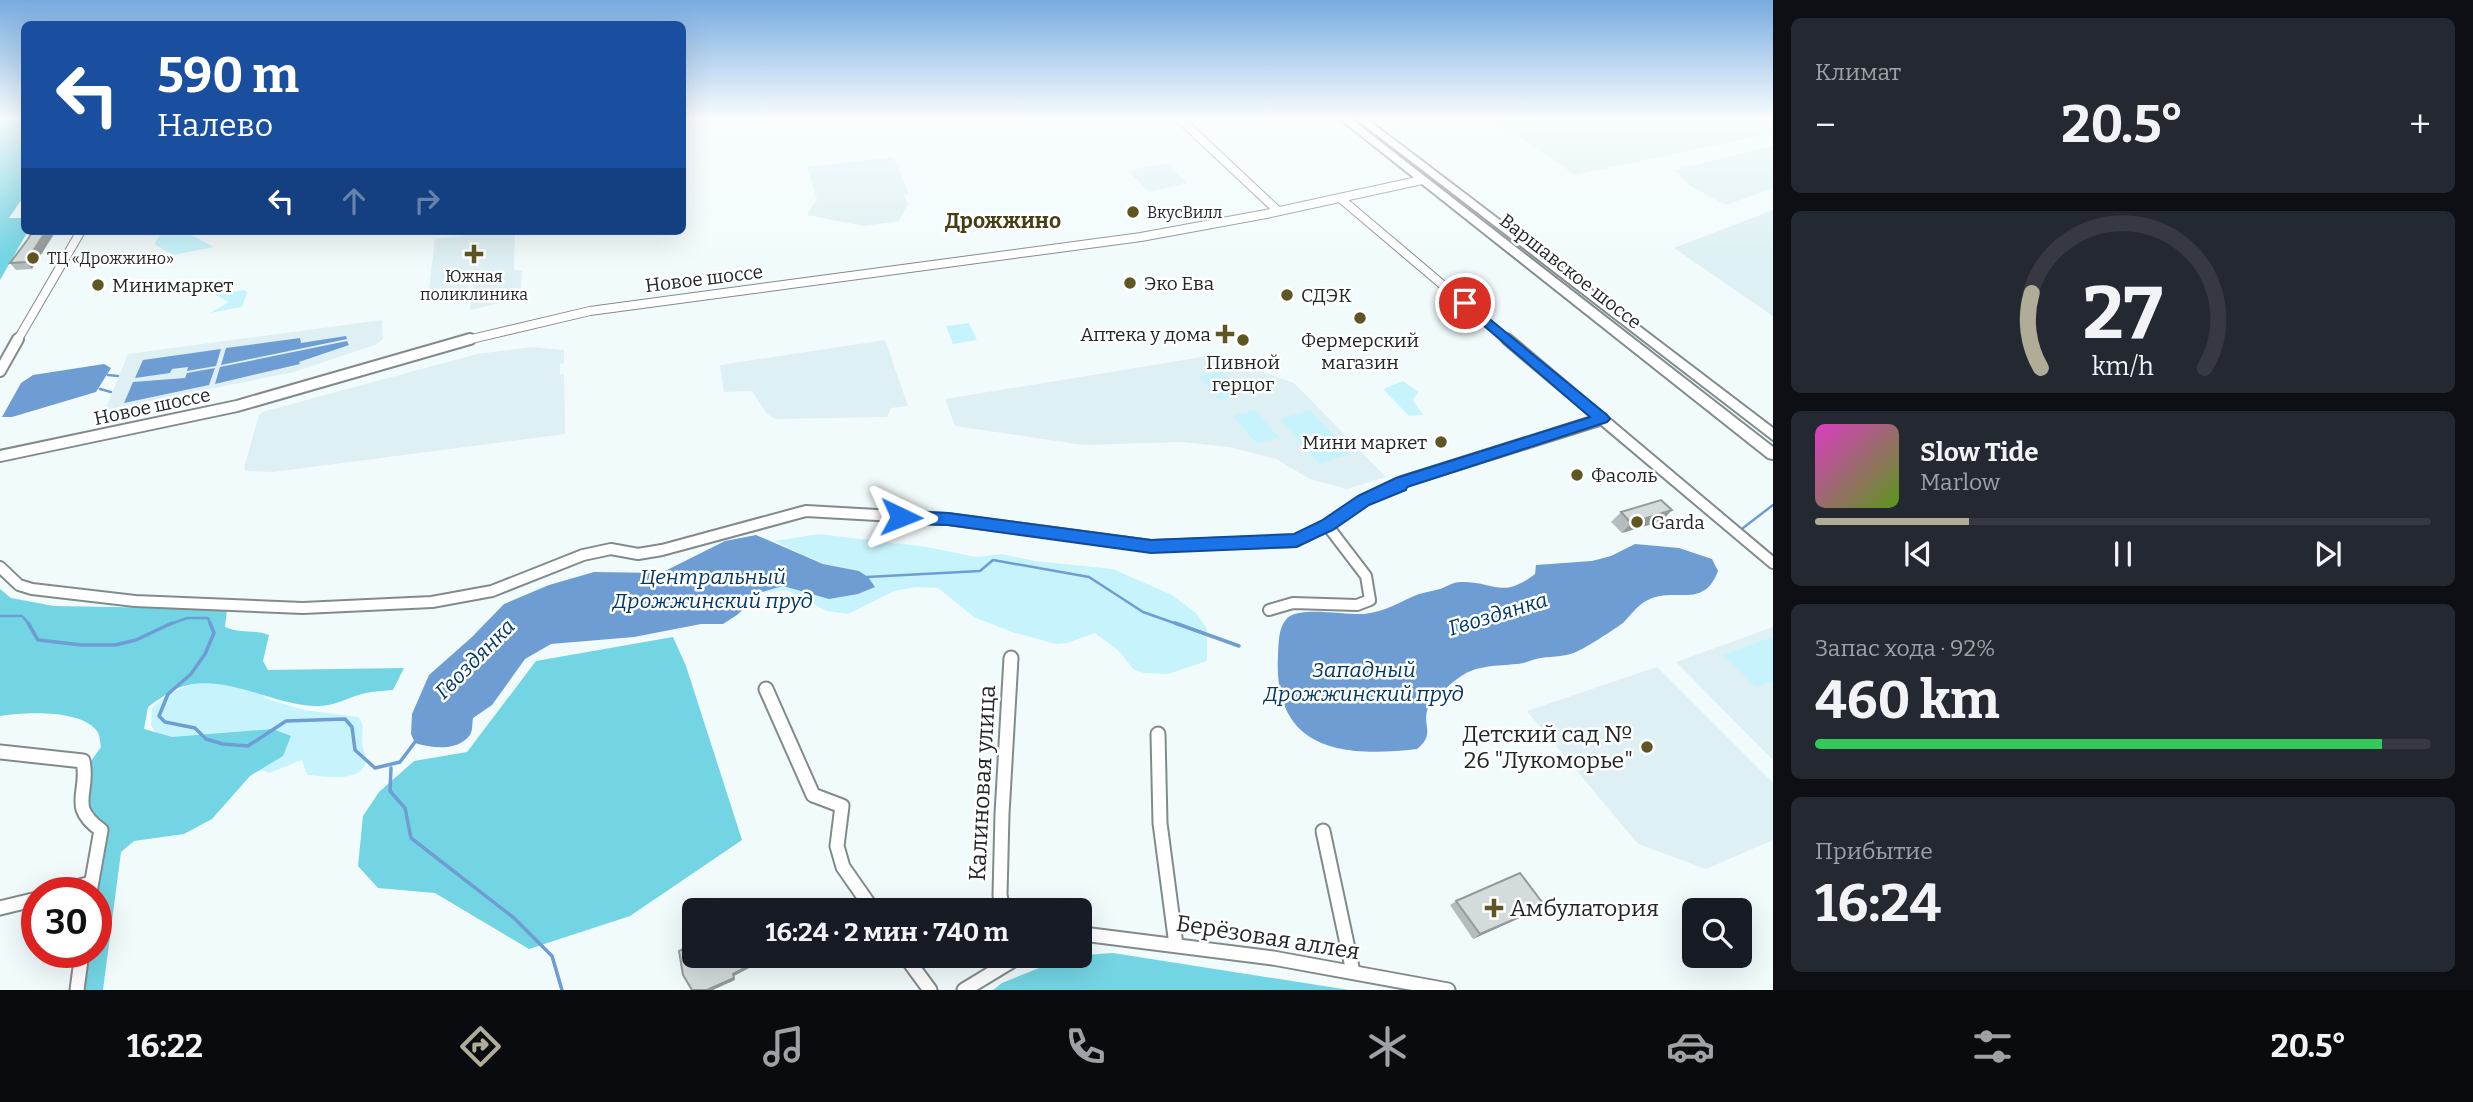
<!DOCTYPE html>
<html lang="ru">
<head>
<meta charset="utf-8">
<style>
  :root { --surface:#171b24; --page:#242831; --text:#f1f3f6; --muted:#9ea1a6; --line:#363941; --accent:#afad97 }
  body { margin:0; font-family:Bitter,serif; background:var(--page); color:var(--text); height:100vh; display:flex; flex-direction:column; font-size:26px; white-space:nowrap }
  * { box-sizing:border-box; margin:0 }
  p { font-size:23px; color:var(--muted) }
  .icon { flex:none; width:38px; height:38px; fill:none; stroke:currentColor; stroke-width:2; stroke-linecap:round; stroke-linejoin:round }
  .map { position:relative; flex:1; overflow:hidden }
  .side { display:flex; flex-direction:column; gap:18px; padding:18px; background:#0d0f14; width:700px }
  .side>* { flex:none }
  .top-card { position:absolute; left:21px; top:21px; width:665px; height:214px; border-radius:10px; box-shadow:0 7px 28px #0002; background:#1a4fa0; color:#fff; overflow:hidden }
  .fabs { position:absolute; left:1682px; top:898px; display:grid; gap:14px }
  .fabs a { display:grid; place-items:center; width:70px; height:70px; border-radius:10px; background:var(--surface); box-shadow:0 7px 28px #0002; font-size:35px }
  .speed { position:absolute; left:21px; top:877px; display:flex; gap:14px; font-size:35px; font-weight:700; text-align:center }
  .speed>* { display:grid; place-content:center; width:91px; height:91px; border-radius:50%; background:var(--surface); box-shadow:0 7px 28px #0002; line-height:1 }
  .speed .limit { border:10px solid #d22; background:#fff; color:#111 }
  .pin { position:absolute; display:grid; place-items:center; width:60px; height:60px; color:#fff; margin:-30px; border:4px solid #fff; border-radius:50%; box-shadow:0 2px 7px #0007 }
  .me { position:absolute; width:77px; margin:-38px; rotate:92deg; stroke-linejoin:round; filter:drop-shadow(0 0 5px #0008) }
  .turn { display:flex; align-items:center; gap:24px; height:147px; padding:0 21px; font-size:32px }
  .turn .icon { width:91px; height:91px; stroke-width:2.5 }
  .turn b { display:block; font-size:49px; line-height:60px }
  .lanes { display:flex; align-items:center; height:66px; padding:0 21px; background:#0003; justify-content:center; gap:35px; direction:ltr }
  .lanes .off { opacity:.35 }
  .big { font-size:52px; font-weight:700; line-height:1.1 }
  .side .widget { flex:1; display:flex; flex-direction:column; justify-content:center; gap:10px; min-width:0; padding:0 24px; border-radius:10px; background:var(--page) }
  .side .dial { align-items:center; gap:0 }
  .dial svg { height:182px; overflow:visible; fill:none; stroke:var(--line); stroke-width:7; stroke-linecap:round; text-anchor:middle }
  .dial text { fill:var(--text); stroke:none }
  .song { display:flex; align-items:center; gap:21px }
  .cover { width:84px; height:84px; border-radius:10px; background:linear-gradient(135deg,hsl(310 70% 55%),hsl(90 70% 35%)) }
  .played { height:7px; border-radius:4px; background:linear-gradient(90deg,var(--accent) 25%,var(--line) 25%) }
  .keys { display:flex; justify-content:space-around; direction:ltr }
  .heat { display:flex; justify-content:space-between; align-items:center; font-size:38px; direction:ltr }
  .charge { height:10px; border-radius:5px; background:linear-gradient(90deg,#34c759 92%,var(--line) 0) }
  .trip { position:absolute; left:682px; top:898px; width:410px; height:70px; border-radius:10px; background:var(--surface); box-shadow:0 7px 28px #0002; font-weight:700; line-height:70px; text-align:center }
  .dock { display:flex; height:112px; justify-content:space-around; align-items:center; background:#090b0e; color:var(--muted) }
  .dock .icon { width:49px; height:49px }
  .dock .active { color:var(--accent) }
  .dock b { font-size:32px; color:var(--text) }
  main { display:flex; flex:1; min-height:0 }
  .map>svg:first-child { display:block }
</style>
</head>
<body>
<main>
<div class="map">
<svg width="1773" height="990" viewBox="0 0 1773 990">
  <rect width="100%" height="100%" fill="#f2fbfc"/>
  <g fill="#def0f3">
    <polygon points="1492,119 1758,119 1773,127 1773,133 1575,175"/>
    <polygon points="1773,146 1773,188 1726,205 1692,187 1674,170"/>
    <polygon points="893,157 909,194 904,195 908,204 899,221 864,226 807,215 817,199 807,167"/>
    <polygon points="1166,163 1187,183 1149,192 1131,174 1132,170"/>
    <polygon points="1773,210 1773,316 1674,248"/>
    <polygon points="499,231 515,231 514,269 522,271 520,298 470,310 475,275 469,276 468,291 438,295 429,290 435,239"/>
    <polygon points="382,320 383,339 377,344 294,372 105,410 128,354"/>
    <polygon points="885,340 908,406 891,408 887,417 775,419 767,414 752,391 724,392 720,365"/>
    <polygon points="532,347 564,350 564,363 560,364 560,375 564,374 565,434 273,472 246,471 244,468 259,415 262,412 477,354"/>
    <polygon points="1214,355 1294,383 1386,477 1347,489 1310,479 1276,459 1229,447 1182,442 1083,445 955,426 945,399"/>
    <polygon points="1773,627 1773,760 1676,662"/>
    <polygon points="1657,667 1773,783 1773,840 1706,869 1638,844 1527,711"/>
  </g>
  <g fill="#c7f4fc">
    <polygon points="154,231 183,231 214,247 173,255 154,244 161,234 152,234"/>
    <polygon points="245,290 247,293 242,307 210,313 229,302 214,294"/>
    <polygon points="969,323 977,340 953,344 946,326"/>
    <polygon points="1221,371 1241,394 1220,400 1200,377"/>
    <polygon points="1403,381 1418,392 1413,400 1423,415 1409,416 1383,389"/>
    <polygon points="1255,410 1279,437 1257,444 1233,416"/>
    <polygon points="1310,410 1351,454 1319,464 1280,419"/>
    <polygon points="819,534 927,547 976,557 1002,554 1035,561 1113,569 1172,595 1196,613 1207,629 1207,661 1168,674 1144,673 1133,669 1120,652 1095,633 1067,643 1056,644 1012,632 974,617 938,588 916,587 894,591 848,614 827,611 789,591 762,592 783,586 829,599 859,571 824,564 774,541"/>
    <polygon points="1773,637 1773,681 1756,687 1723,655"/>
    <path d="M 202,680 L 247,683 L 267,699 L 304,710 L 358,717 C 366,725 361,733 362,743 C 363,749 366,754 366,760 C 364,784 323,776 307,775 L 302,760 L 269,773 L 236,759 L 162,743 L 151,725 L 152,708 L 168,694 Z"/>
  </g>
  <g fill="#73d5e4">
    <polygon points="0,119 24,119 24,196 9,218 24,218 24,231 28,231 0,280"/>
    <path d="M 0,589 L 11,598 L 54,606 L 227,609 L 225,627 C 241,634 254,629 269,635 L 263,661 L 268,670 L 404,668 L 393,690 C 384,691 375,691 366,693 C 351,696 335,706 319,706 C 272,707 223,669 175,689 C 166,694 156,701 148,707 L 144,729 L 172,737 L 273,729 L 291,736 L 283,756 L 250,776 L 212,819 L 184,834 L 134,841 L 121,852 L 103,990 L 75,990 L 81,952 L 96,952 L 96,892 L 101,830 L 86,821 L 86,768 L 101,747 C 100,742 100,735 97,731 C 81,709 24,712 0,716 Z"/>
    <polygon points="673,637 686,666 742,840 630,916 529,949 435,893 378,888 358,866 363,816 379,792 414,761 467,752 536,661"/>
    <polygon points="1113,953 1349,990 993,990 1002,983 1069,956"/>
  </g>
  <g fill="#6d9dd3">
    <polygon points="346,336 347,339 221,365 226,348 300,338 301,343"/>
    <polygon points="347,341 349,345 299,362 300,364 215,384 220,367"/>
    <polygon points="221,349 216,366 187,371 188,367 172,369 170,373 135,378 143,360"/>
    <polygon points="104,364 111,368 96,392 12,417 2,417 21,383 33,375"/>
    <polygon points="215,368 209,385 124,403 133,382 185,378 187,373"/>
    <path d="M 756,535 L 823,564 L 859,571 L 868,577 L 875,587 L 858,594 L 829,599 L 783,586 L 762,592 L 737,615 L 723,624 L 701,624 L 634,637 L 551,644 L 525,659 L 492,705 L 473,718 C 472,723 473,730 470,735 C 457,752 432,748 415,743 L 411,734 L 412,714 L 429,675 L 472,637 L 504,604 L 549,585 L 594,572 L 661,573 L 725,541 Z"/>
    <path d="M 1635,544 L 1679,548 L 1712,559 L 1718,571 C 1703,611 1674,585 1646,601 C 1637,606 1630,616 1623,623 C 1615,629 1587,647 1578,651 C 1567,657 1554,656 1541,658 C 1533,659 1524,664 1516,664 C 1497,666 1476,665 1460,677 C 1451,683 1429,702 1427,711 C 1423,726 1435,735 1417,749 C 1340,758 1273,749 1278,655 C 1279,642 1278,624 1290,616 C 1305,607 1346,615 1364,614 C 1385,612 1401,601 1419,594 C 1426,592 1433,591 1440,589 C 1446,587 1453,582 1460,582 C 1495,581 1501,600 1535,574 L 1536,565 L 1592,561 L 1611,556 Z"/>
  </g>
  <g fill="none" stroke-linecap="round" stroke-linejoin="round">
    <g stroke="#6d9dd3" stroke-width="2.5">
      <polyline points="108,375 118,376"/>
      <polyline points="100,389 111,392"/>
      <polyline points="1743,528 1773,505"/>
      <polyline points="867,577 980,571 993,560 1089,577 1143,612 1180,625"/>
      <polyline points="0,616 22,616 30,625"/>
      <polyline points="168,625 187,618 208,618 211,625"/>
    </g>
    <g stroke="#6d9dd3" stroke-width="3.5">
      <polyline points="28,623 38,640 82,645 115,645 136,640 172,623"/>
      <polyline points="210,623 214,633 205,654 191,674 168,694 159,716 165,722 195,728 206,739 223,744 248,746 286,721 345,719 352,727 355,750 375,768 400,762 415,742"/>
      <polyline points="1175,623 1239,646"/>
      <polyline points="391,768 390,791 405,808 411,838 514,918 552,956 562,990"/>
    </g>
    <g stroke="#828b8c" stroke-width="10">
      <g id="minor-far2">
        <polyline points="1180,119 1278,211"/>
        <polyline points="1340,198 1509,341"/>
        <polyline points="17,341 81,231"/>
        <polyline points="463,341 590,311 1141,237 1266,214 1422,180"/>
      </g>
    </g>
    <g stroke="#828b8c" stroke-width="14">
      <g id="minor-far1">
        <polyline points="1507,339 1773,563"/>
        <polyline points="0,371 18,339"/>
        <polyline points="0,456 237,406 470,339"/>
        <polyline points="0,567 19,585 32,589 135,601 303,608 432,602 492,591 583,555 611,549 638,554 662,550 806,511 948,519 1151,546 1296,541 1327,525 1363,500 1402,482 1602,419"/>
        <polyline points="1269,610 1293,603 1357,605 1370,600 1366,576 1327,525"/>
      </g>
    </g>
    <g stroke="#828b8c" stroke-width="17">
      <g id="minor">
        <polyline points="766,689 813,795 842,806 837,846 843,867 873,910"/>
        <polyline points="1158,734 1160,823 1176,945"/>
        <path d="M 0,752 L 83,761 C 90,793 67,806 101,830 L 90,892"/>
        <polyline points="1323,831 1353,972"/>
        <polyline points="58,892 91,883"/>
        <polyline points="0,908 37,899"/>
        <polyline points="1003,910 1000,895 1002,814 1011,658"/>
        <polyline points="1080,938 1091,935 1273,958 1448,990"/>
        <polyline points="905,956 930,990"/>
        <polyline points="77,990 82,952"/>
        <polyline points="964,990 1020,956"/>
      </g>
    </g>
    <g stroke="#828b8c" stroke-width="4">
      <g id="major">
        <polygon points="1340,119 1351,119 1773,447 1773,459 1768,458"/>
        <polygon points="1356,119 1367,119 1773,428 1773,440"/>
      </g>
    </g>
    <use href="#minor-far2" stroke="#fff" stroke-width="8"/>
    <use href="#minor-far1" stroke="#fff" stroke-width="10"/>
    <use href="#minor" stroke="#fff" stroke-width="13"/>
    <use href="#major" fill="#fff" fill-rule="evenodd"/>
  </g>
  <g fill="#b5bdbc">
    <polygon points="28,239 32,269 16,270 10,263"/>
    <polygon points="1621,512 1662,521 1622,533 1611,522"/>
    <polygon points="1456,901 1545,906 1537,910 1473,939 1450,905"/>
  </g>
  <g fill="#949a99">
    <polygon points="46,231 56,231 32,269 26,262"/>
    <polygon points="1672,510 1662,521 1622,533 1631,523"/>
    <polygon points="1545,906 1537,910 1473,939 1480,934"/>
    <polygon points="754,963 755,965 734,976 733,974"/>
    <polygon points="734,978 735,980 713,990 707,990"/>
  </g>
  <g fill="#d3dcdb" stroke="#949a99" stroke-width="2">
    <polygon points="33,231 46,231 26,262 10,263 28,239"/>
    <polygon points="1661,500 1672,510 1631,523 1621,512"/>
    <polygon points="1520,873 1545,906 1480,934 1456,901"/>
    <polygon points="695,943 695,956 751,956 754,963 733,974 734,978 707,990 692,990 683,975 679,951"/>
  </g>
  <linearGradient id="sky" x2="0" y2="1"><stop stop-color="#77abe0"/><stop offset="0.46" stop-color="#f9fdfe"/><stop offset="1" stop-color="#f9fdfe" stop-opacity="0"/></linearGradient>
  <rect width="1773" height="257" fill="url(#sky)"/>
  <polygon fill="#1a73e8" stroke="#114b97" stroke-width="2" points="1465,299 1607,415 1610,419 1607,422 1407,487 1406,490 1369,505 1333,530 1296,547 1151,553 948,525 901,524 893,517 901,511 948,513 1151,540 1294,534 1321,521 1358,496 1396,478 1590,417 1461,306 1461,300"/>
  <g fill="#5e5723" stroke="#fff" stroke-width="2.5">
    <circle cx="1133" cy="212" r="7"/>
    <path d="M470.5 243.5h7v7h7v7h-7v7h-7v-7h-7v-7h7z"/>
    <circle cx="33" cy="258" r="7"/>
    <circle cx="1130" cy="283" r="7"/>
    <circle cx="98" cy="285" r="7"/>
    <circle cx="1287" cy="295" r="7"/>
    <circle cx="1360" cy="318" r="7"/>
    <path d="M1221.5 323.5h7v7h7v7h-7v7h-7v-7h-7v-7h7z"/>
    <circle cx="1243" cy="340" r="7"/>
    <circle cx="1441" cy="442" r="7"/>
    <circle cx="1577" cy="475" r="7"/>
    <circle cx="1637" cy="522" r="7"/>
    <circle cx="1647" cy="747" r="7"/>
    <path d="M1490.5 897.5h7v7h7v7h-7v7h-7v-7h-7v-7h7z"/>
  </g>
  <g text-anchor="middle" stroke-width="5" stroke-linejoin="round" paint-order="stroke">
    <g font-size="16" fill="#242728" stroke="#fff" text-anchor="start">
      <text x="1147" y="218">ВкусВилл</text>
      <text x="47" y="264">ТЦ «Дрожжино»</text>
      <text x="474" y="282" text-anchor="middle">Южная<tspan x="474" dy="18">поликлиника</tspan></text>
    </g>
    <g font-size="19" fill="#242728" stroke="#fff">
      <text transform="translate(1571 271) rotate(38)" y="7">Варшавское шоссе</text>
      <text transform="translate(704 278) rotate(-7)" y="7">Новое шоссе</text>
      <text transform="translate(152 406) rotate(-12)" y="7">Новое шоссе</text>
    </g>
    <g font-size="19" fill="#242728" stroke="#fff" text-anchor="start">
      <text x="1144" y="290">Эко Ева</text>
      <text x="112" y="292">Минимаркет</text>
      <text x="1301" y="302">СДЭК</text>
      <text x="1211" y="341" text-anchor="end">Аптека у дома</text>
      <text x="1360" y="347" text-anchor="middle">Фермерский<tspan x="1360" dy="22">магазин</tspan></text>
      <text x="1243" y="369" text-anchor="middle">Пивной<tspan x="1243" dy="22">герцог</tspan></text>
      <text x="1427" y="449" text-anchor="end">Мини маркет</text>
      <text x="1591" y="482">Фасоль</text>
      <text x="1651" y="529">Garda</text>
    </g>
    <g font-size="21" font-weight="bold" fill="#453f15" stroke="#fff">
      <text x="1003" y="228">Дрожжино</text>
    </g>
    <g font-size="21" font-style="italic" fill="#013869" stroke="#fff">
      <text x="713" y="584">Центральный<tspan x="713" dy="24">Дрожжинский пруд</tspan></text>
      <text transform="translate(1498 614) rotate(-17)" y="7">Гвоздянка</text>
      <text transform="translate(475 659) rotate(-45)" y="7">Гвоздянка</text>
      <text x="1364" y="677">Западный<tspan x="1364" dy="24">Дрожжинский пруд</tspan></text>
    </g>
    <g font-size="23" fill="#242728" stroke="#fff" text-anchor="end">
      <text x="1633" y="742">Детский сад №<tspan x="1633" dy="26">26 "Лукоморье"</tspan></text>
      <text x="1510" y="916" text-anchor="start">Амбулатория</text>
    </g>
    <g font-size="23" fill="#242728" stroke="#fff">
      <text transform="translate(982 783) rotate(-87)" y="8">Калиновая улица</text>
      <text transform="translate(1268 937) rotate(9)" y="8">Берёзовая аллея</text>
    </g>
  </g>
</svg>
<div class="fabs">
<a><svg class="icon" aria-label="search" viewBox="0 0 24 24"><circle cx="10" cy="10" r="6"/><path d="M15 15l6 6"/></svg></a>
</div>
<div class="speed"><div class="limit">30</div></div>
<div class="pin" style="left:1465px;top:303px;background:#d93025"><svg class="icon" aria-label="arrive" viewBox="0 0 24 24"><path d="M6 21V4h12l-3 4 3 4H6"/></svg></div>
<svg class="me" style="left:901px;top:517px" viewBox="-20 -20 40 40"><path d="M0-17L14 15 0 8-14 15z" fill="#1a73e8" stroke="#fff" stroke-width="4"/></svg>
<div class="trip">16:24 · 2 мин · 740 m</div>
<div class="top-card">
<div class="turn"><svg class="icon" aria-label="left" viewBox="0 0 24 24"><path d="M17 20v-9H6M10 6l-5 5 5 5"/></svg><div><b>590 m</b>Налево</div></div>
<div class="lanes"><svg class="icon" aria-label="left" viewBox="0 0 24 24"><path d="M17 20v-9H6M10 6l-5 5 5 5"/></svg><svg class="icon off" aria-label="ahead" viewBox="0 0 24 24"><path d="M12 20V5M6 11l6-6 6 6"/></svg><svg class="icon off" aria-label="right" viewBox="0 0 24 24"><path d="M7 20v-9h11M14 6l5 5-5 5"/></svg></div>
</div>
</div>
<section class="side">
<div class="widget"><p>Климат</p>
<div class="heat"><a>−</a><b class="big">20.5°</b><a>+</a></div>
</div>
<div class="widget dial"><svg viewBox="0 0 100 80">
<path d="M14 69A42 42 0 1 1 86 69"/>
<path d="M14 69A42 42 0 0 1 10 36" stroke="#afad97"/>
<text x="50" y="56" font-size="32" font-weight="700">27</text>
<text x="50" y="72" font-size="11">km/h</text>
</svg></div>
<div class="widget">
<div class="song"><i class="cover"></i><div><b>Slow Tide</b><p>Marlow</p></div></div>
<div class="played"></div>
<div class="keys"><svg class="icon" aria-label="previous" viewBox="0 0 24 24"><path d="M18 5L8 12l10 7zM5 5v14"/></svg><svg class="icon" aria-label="pause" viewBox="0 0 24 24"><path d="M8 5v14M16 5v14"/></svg><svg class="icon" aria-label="next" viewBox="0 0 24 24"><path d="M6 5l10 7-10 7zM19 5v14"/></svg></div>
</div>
<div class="widget"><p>Запас хода · 92%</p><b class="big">460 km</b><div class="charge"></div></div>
<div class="widget"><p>Прибытие</p><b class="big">16:24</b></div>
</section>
</main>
<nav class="dock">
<b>16:22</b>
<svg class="icon active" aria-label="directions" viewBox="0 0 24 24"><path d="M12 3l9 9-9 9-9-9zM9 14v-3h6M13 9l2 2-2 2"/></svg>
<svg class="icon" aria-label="music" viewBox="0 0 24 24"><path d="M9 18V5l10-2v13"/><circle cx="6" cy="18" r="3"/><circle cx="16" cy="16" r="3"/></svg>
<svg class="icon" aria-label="phone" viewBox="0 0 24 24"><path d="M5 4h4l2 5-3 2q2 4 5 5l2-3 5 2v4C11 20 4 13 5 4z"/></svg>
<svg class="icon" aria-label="climate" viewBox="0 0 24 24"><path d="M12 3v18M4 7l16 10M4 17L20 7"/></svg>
<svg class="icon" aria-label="car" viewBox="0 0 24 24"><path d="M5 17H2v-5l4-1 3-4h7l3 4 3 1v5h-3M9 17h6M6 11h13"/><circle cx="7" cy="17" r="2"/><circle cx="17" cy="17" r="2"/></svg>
<svg class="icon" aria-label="filters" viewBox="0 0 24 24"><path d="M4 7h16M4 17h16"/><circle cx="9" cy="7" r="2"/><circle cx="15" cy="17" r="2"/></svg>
<b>20.5°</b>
</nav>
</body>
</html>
